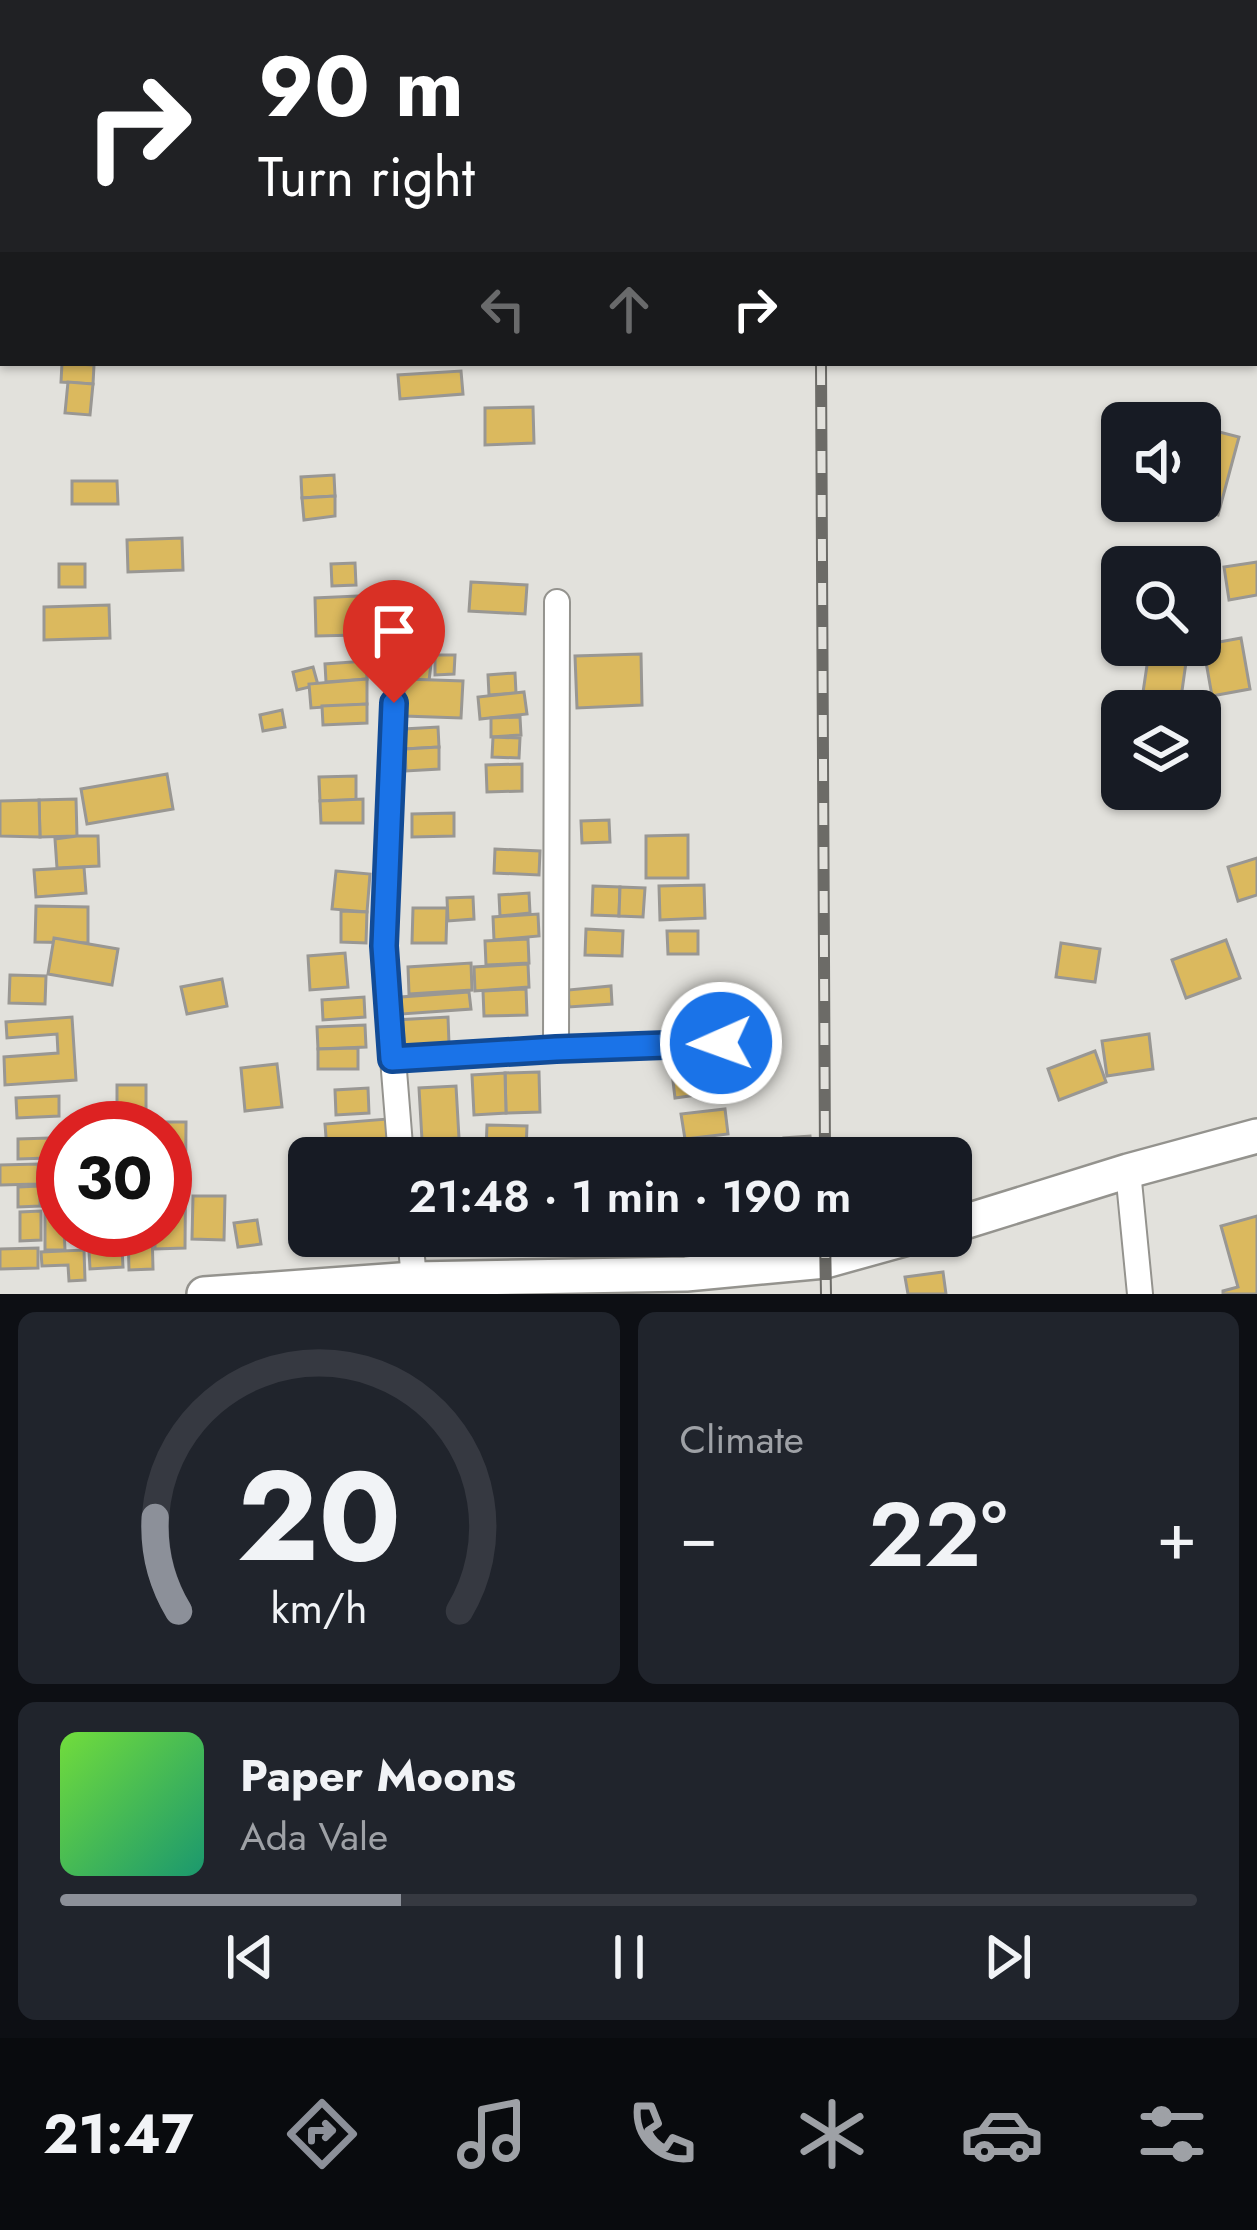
<!DOCTYPE html>
<html lang="en">
<head>
<meta charset="utf-8">
<style>
  :root { --surface:#171b24; --page:#20242c; --text:#f1f3f6; --muted:#9ea1a6; --line:#363941; --accent:#8c9099 }
  body { margin:0; font-family:Jost,sans-serif; background:var(--page); color:var(--text); height:100vh; display:flex; flex-direction:column; font-size:45px; white-space:nowrap }
  * { box-sizing:border-box; margin:0 }
  p { font-size:39px; color:var(--muted) }
  .icon { flex:none; width:66px; height:66px; fill:none; stroke:currentColor; stroke-width:2; stroke-linecap:round; stroke-linejoin:round }
  .map { position:relative; height:1294px; overflow:hidden }
  .side { display:flex; flex-direction:column; gap:18px; padding:18px; background:#0d0f14; flex:1 }
  .side>* { flex:none }
  .top-card { position:absolute; left:0px; top:0px; width:1257px; height:366px; box-shadow:0 3px 9px #0004; background:#202124; color:#fff; overflow:hidden }
  .controls { position:absolute; left:1101px; top:402px; display:grid; gap:24px }
  .controls a { display:grid; place-items:center; width:120px; height:120px; border-radius:18px; background:var(--surface); box-shadow:0 3px 9px #0004; font-size:60px }
  .speed { position:absolute; left:36px; top:1101px; display:flex; gap:24px; font-size:60px; font-weight:700; text-align:center }
  .speed>* { display:grid; place-content:center; width:156px; height:156px; border-radius:50%; background:var(--surface); box-shadow:0 3px 9px #0004; line-height:1 }
  .speed .limit { border:18px solid #d22; background:#fff; color:#111 }
  .pin { position:absolute; display:grid; place-items:center; width:102px; height:102px; color:#fff; margin:-123px -51px; border-radius:50% 50% 50% 0; rotate:-45deg; box-shadow:0 0 12px #0007 }
  .pin .icon { rotate:45deg }
  .me { position:absolute; width:132px; margin:-66px; rotate:268deg; stroke-linejoin:round; filter:drop-shadow(0 0 9px #0008) }
  .turn { display:flex; align-items:center; gap:42px; height:252px; padding:0 60px; font-size:54px }
  .turn .icon { width:156px; height:156px; stroke-width:2.5 }
  .turn b { display:block; font-size:84px; line-height:102px }
  .lanes { display:flex; align-items:center; height:114px; padding:0 60px; background:#0003; justify-content:center; gap:60px; direction:ltr }
  .lanes .off { opacity:.35 }
  .big { font-size:90px; font-weight:600; line-height:1.1 }
  .side .widget { flex:1; display:flex; flex-direction:column; justify-content:center; gap:18px; min-width:0; padding:0 42px; border-radius:18px; background:var(--page) }
  .side .dial { align-items:center; gap:0 }
  .dial svg { height:312px; overflow:visible; fill:none; stroke:var(--line); stroke-width:7; stroke-linecap:round; text-anchor:middle }
  .dial text { fill:var(--text); stroke:none }
  .song { display:flex; align-items:center; gap:36px }
  .cover { width:144px; height:144px; border-radius:18px; background:linear-gradient(135deg,hsl(100 70% 55%),hsl(160 70% 35%)) }
  .played { height:12px; border-radius:6px; background:linear-gradient(90deg,var(--accent) 30%,var(--line) 30%) }
  .keys { display:flex; justify-content:space-around; direction:ltr }
  .heat { display:flex; justify-content:space-between; align-items:center; font-size:66px; direction:ltr }
  .side .tiles { flex:1; display:grid; gap:18px; grid-template-columns:1fr 1fr }
  .widget:last-child { grid-column:span 2 }
  .trip { position:absolute; left:288px; top:1137px; width:684px; height:120px; border-radius:18px; background:var(--surface); box-shadow:0 3px 9px #0004; font-weight:600; line-height:120px; text-align:center }
  .menu { display:flex; height:192px; justify-content:space-around; align-items:center; background:#090b0e; color:var(--muted) }
  .menu .icon { width:84px; height:84px }
  .menu .current { color:var(--accent) }
  .menu b { font-size:54px; color:var(--text) }
  .map>svg:first-child { display:block }
</style>
</head>
<body>
<div class="map">
<svg width="1257" height="1294" viewBox="0 0 1257 1294">
  <rect width="100%" height="100%" fill="#e2e1dc"/>
  <g fill="#dbb95e" stroke="#999793" stroke-width="3">
    <polygon points="62,363 94,365 93,384 61,382"/>
    <polygon points="461,371 463,394 400,399 398,375"/>
    <polygon points="68,382 93,384 90,415 65,413"/>
    <polygon points="533,407 534,443 485,445 485,408"/>
    <polygon points="1200,427 1239,437 1218,515 1172,504 1173,501 1200,501"/>
    <polygon points="334,475 335,496 302,498 301,477"/>
    <polygon points="72,481 117,481 118,504 72,504"/>
    <polygon points="335,496 335,516 304,520 302,498"/>
    <polygon points="182,538 183,570 128,572 127,540"/>
    <polygon points="1257,562 1257,595 1229,600 1224,567"/>
    <polygon points="355,563 356,585 332,586 331,564"/>
    <rect x="59" y="564" width="26" height="23"/>
    <polygon points="471,582 527,585 525,614 469,611"/>
    <polygon points="357,596 358,635 316,636 315,598"/>
    <polygon points="109,605 110,638 44,640 44,607"/>
    <polygon points="1241,638 1250,689 1212,696 1203,645"/>
    <polygon points="1150,645 1188,648 1180,705 1142,699"/>
    <polygon points="413,653 432,655 429,681 410,679"/>
    <polygon points="641,654 642,705 577,708 575,656"/>
    <polygon points="435,655 455,655 454,674 435,675"/>
    <polygon points="366,661 367,679 326,682 325,664"/>
    <polygon points="313,667 318,685 297,690 293,672"/>
    <polygon points="515,673 516,693 489,695 488,675"/>
    <polygon points="367,679 367,704 311,708 309,684"/>
    <polygon points="405,679 463,681 461,718 404,716"/>
    <polygon points="524,692 527,714 480,719 478,697"/>
    <polygon points="367,704 367,723 323,725 322,706"/>
    <polygon points="282,710 285,727 263,731 260,715"/>
    <polygon points="520,717 521,735 491,737 491,718"/>
    <polygon points="438,727 439,747 405,749 404,729"/>
    <polygon points="493,737 520,738 519,758 492,757"/>
    <polygon points="439,747 439,769 406,771 405,749"/>
    <polygon points="522,764 522,791 487,792 486,765"/>
    <polygon points="167,774 173,809 87,824 81,789"/>
    <polygon points="356,776 356,800 320,801 319,777"/>
    <polygon points="76,799 77,836 40,837 39,800"/>
    <polygon points="363,799 363,823 321,823 320,801"/>
    <polygon points="39,800 40,837 0,836 0,801"/>
    <polygon points="454,813 454,836 412,837 412,814"/>
    <polygon points="609,820 610,842 582,843 581,821"/>
    <polygon points="688,835 688,878 646,878 646,836"/>
    <polygon points="77,836 98,836 99,866 57,868 55,839"/>
    <polygon points="495,849 540,851 539,875 494,873"/>
    <polygon points="1257,858 1257,895 1238,901 1228,867"/>
    <polygon points="84,867 86,893 36,897 34,870"/>
    <polygon points="336,871 370,874 367,912 332,909"/>
    <polygon points="704,885 705,918 660,920 659,886"/>
    <polygon points="593,886 620,887 619,916 592,915"/>
    <polygon points="620,887 645,888 643,917 619,916"/>
    <polygon points="529,893 530,913 500,916 499,895"/>
    <polygon points="473,897 474,919 448,921 447,898"/>
    <polygon points="36,906 88,907 88,943 35,942"/>
    <polygon points="413,908 447,908 446,943 412,943"/>
    <polygon points="341,911 367,912 366,943 341,942"/>
    <polygon points="538,914 539,936 494,940 493,917"/>
    <polygon points="586,929 623,931 622,956 585,955"/>
    <polygon points="667,931 698,931 698,954 668,954"/>
    <polygon points="54,938 118,949 112,985 48,974"/>
    <polygon points="528,939 529,963 486,965 485,941"/>
    <polygon points="1226,940 1240,978 1186,998 1172,960"/>
    <polygon points="1061,943 1100,949 1095,982 1056,977"/>
    <polygon points="345,953 348,987 310,990 308,956"/>
    <polygon points="471,963 472,990 409,994 408,967"/>
    <polygon points="528,964 529,987 475,991 474,967"/>
    <polygon points="10,975 46,976 45,1004 9,1003"/>
    <polygon points="222,979 227,1006 187,1014 181,987"/>
    <polygon points="611,986 612,1004 569,1007 568,990"/>
    <polygon points="526,989 527,1015 484,1016 483,991"/>
    <polygon points="469,992 471,1009 402,1014 401,997"/>
    <polygon points="364,997 365,1017 323,1020 322,1000"/>
    <polygon points="72,1017 76,1080 5,1085 4,1057 58,1053 57,1034 7,1038 6,1022"/>
    <polygon points="448,1017 449,1044 396,1047 395,1020"/>
    <polygon points="365,1025 366,1047 318,1049 317,1027"/>
    <polygon points="1149,1034 1153,1069 1107,1076 1102,1041"/>
    <polygon points="358,1048 358,1069 318,1069 318,1049"/>
    <polygon points="1095,1051 1106,1082 1059,1100 1048,1069"/>
    <polygon points="700,1060 704,1094 675,1098 671,1064"/>
    <polygon points="277,1064 282,1107 245,1111 241,1068"/>
    <polygon points="539,1072 540,1112 506,1113 505,1073"/>
    <polygon points="505,1073 506,1113 474,1115 472,1075"/>
    <polygon points="117,1085 146,1085 146,1122 117,1123"/>
    <polygon points="456,1086 459,1138 422,1140 419,1088"/>
    <polygon points="368,1088 369,1113 336,1115 335,1090"/>
    <polygon points="59,1096 59,1116 17,1118 16,1098"/>
    <polygon points="725,1109 728,1134 685,1139 681,1114"/>
    <polygon points="387,1119 388,1144 327,1150 325,1124"/>
    <polygon points="156,1122 186,1122 185,1248 155,1249 155,1230 165,1230 165,1128 156,1128"/>
    <polygon points="487,1125 527,1126 526,1151 486,1151"/>
    <polygon points="810,1136 812,1158 786,1158 784,1138"/>
    <polygon points="49,1138 49,1158 18,1159 18,1139"/>
    <polygon points="466,1144 466,1158 423,1158 422,1146"/>
    <polygon points="38,1164 38,1184 0,1185 0,1165"/>
    <polygon points="63,1179 63,1205 42,1206 41,1180"/>
    <polygon points="40,1186 40,1206 18,1207 18,1187"/>
    <polygon points="193,1196 225,1196 224,1240 192,1239"/>
    <polygon points="45,1207 63,1207 65,1250 45,1250"/>
    <polygon points="41,1211 41,1240 20,1241 20,1212"/>
    <polygon points="1257,1216 1257,1294 1223,1294 1223,1291 1238,1287 1221,1226"/>
    <polygon points="257,1220 261,1244 238,1247 234,1223"/>
    <polygon points="121,1230 123,1267 90,1269 88,1232"/>
    <polygon points="128,1230 152,1230 153,1269 129,1270"/>
    <polygon points="38,1248 38,1268 0,1269 0,1249"/>
    <polygon points="84,1250 85,1280 69,1281 68,1265 42,1266 41,1252"/>
    <polygon points="943,1272 946,1294 908,1294 905,1277"/>
  </g>
  <g fill="none" stroke-linecap="round" stroke-linejoin="round">
    <g stroke="#94938e" stroke-width="28">
      <g id="minor">
        <polyline points="394,703 384,946 401,1158"/>
        <polyline points="556,1049 557,602"/>
        <polyline points="392,1059 556,1049 720,1043"/>
        <polyline points="1128,1171 1140,1294"/>
        <polyline points="410,1236 414,1279"/>
      </g>
    </g>
    <g stroke="#94938e" stroke-width="38">
      <g id="secondary">
        <polyline points="951,1226 1128,1171 1257,1136"/>
        <polyline points="204,1294 414,1279 686,1274 825,1261 915,1236"/>
      </g>
    </g>
    <g stroke="#94938e" stroke-width="44">
      <g id="trunk">
        <polyline points="21,3 21,0"/>
        <polyline points="0,271 3,246"/>
      </g>
    </g>
    <use href="#minor" stroke="#fff" stroke-width="24"/>
    <use href="#secondary" stroke="#fff" stroke-width="33"/>
    <use href="#trunk" stroke="#fff" stroke-width="39"/>
    <g stroke="#6c6b67" stroke-width="12">
      <g id="rail">
        <polyline points="819,0 819,3"/>
        <polyline points="821,363 825,1158"/>
        <polyline points="825,1236 826,1294"/>
      </g>
    </g>
    <use href="#rail" stroke="#e2e1dc" stroke-width="8" stroke-dasharray="22" stroke-linecap="butt"/>
  </g>
  <g fill="none" stroke-linecap="round" stroke-linejoin="round">
    <g stroke="#114b97" stroke-width="30">
      <polyline id="route" points="394,703 384,946 392,1059 556,1049 721,1043"/>
    </g>
    <use href="#route" stroke="#1a73e8" stroke-width="21"/>
  </g>
</svg>
<div class="controls">
<a><svg class="icon" aria-label="sound" viewBox="0 0 24 24"><path d="M4 9h4l5-4v14l-5-4H4zM17 9q2 3 0 6"/></svg></a>
<a><svg class="icon" aria-label="search" viewBox="0 0 24 24"><circle cx="10" cy="10" r="6"/><path d="M15 15l6 6"/></svg></a>
<a><svg class="icon" aria-label="layers" viewBox="0 0 24 24"><path d="M12 4l9 5-9 5-9-5zM3 14l9 5 9-5"/></svg></a>
</div>
<div class="speed"><div class="limit">30</div></div>
<div class="pin" style="left:394px;top:703px;background:#d93025"><svg class="icon" aria-label="arrive" viewBox="0 0 24 24"><path d="M6 21V4h12l-3 4 3 4H6"/></svg></div>
<svg class="me" style="left:721px;top:1043px" viewBox="-20 -20 40 40"><circle r="17" fill="#1a73e8" stroke="#fff" stroke-width="3"/><path d="M0-11L8 9 0 5-8 9z" fill="#fff"/></svg>
<div class="trip">21:48 · 1 min · 190 m</div>
<div class="top-card">
<div class="turn"><svg class="icon" aria-label="right" viewBox="0 0 24 24"><path d="M7 20v-9h11M14 6l5 5-5 5"/></svg><div><b>90 m</b>Turn right</div></div>
<div class="lanes"><svg class="icon off" aria-label="left" viewBox="0 0 24 24"><path d="M17 20v-9H6M10 6l-5 5 5 5"/></svg><svg class="icon off" aria-label="ahead" viewBox="0 0 24 24"><path d="M12 20V5M6 11l6-6 6 6"/></svg><svg class="icon" aria-label="right" viewBox="0 0 24 24"><path d="M7 20v-9h11M14 6l5 5-5 5"/></svg></div>
</div>
</div>
<section class="side">
<div class="tiles">
<div class="widget dial"><svg viewBox="0 0 100 80">
<path d="M14 69A42 42 0 1 1 86 69"/>
<path d="M14 69A42 42 0 0 1 8 45" stroke="#8c9099"/>
<text x="50" y="56" font-size="32" font-weight="700">20</text>
<text x="50" y="72" font-size="11">km/h</text>
</svg></div>
<div class="widget"><p>Climate</p>
<div class="heat"><a>−</a><b class="big">22°</b><a>+</a></div>
</div>
<div class="widget">
<div class="song"><i class="cover"></i><div><b>Paper Moons</b><p>Ada Vale</p></div></div>
<div class="played"></div>
<div class="keys"><svg class="icon" aria-label="previous" viewBox="0 0 24 24"><path d="M18 5L8 12l10 7zM5 5v14"/></svg><svg class="icon" aria-label="pause" viewBox="0 0 24 24"><path d="M8 5v14M16 5v14"/></svg><svg class="icon" aria-label="next" viewBox="0 0 24 24"><path d="M6 5l10 7-10 7zM19 5v14"/></svg></div>
</div>
</div>
</section>
<nav class="menu">
<b>21:47</b>
<svg class="icon current" aria-label="directions" viewBox="0 0 24 24"><path d="M12 3l9 9-9 9-9-9zM9 14v-3h6M13 9l2 2-2 2"/></svg>
<svg class="icon" aria-label="music" viewBox="0 0 24 24"><path d="M9 18V5l10-2v13"/><circle cx="6" cy="18" r="3"/><circle cx="16" cy="16" r="3"/></svg>
<svg class="icon" aria-label="phone" viewBox="0 0 24 24"><path d="M5 4h4l2 5-3 2q2 4 5 5l2-3 5 2v4C11 20 4 13 5 4z"/></svg>
<svg class="icon" aria-label="climate" viewBox="0 0 24 24"><path d="M12 3v18M4 7l16 10M4 17L20 7"/></svg>
<svg class="icon" aria-label="car" viewBox="0 0 24 24"><path d="M5 17H2v-5l4-1 3-4h7l3 4 3 1v5h-3M9 17h6M6 11h13"/><circle cx="7" cy="17" r="2"/><circle cx="17" cy="17" r="2"/></svg>
<svg class="icon" aria-label="filters" viewBox="0 0 24 24"><path d="M4 7h16M4 17h16"/><circle cx="9" cy="7" r="2"/><circle cx="15" cy="17" r="2"/></svg>
</nav>
</body>
</html>
